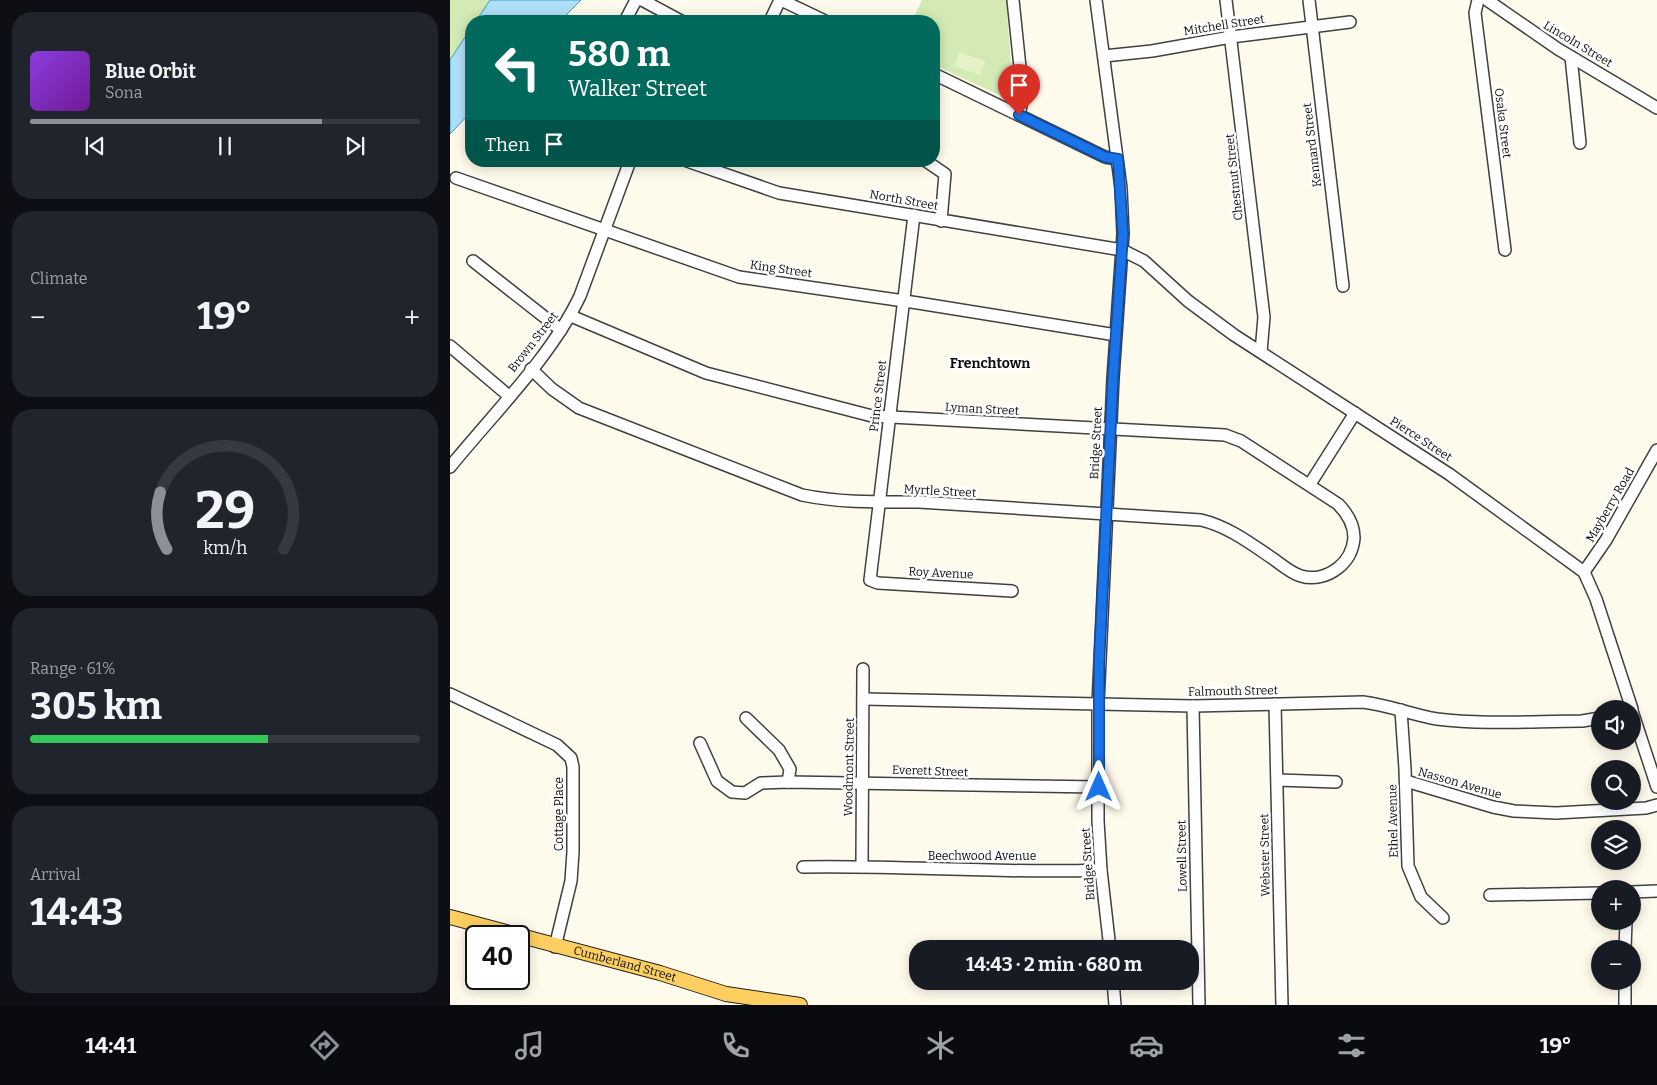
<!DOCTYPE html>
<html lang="en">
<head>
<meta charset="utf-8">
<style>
  :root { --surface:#171b24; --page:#20242c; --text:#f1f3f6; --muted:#9ea1a6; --line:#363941; --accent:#8c9099 }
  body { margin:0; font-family:Bitter,serif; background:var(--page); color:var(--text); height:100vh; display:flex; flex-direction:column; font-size:19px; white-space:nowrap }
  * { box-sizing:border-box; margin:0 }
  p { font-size:16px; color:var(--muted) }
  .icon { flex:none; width:28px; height:28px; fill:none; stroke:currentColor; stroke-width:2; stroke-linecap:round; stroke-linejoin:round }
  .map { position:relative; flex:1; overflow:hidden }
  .side { display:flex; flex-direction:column; gap:12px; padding:12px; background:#0d0f14; width:450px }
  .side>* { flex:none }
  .banner { position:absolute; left:15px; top:15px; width:475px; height:152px; border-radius:20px; box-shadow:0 2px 12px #0003; background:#00695c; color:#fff; overflow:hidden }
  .fabs { position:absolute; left:1141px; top:700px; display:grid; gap:10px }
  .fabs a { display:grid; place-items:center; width:50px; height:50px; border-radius:50%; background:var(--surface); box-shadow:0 2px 12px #0003; font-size:25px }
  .speed { position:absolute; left:15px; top:925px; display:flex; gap:10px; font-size:25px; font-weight:700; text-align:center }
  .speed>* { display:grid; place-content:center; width:65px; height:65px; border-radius:50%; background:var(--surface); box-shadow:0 2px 12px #0003; line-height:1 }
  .speed .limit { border:2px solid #111; border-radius:8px; background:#fff; color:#111 }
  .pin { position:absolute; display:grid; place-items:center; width:42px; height:42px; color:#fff; margin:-51px -21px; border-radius:50% 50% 50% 0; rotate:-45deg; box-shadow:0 0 5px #0007 }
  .pin .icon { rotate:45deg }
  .me { position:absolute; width:55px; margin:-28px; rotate:0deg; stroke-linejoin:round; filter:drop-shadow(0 0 4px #0008) }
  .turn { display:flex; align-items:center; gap:18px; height:105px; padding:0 20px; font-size:22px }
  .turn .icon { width:65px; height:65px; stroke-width:2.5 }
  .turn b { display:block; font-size:35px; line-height:42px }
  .then { display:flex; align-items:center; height:48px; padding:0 20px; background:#0003; gap:10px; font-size:19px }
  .big { font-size:38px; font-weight:700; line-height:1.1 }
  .side .tile { flex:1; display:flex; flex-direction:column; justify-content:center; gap:8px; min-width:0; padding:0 18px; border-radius:20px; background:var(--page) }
  .side .dial { align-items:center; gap:0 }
  .dial svg { height:130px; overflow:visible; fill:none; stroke:var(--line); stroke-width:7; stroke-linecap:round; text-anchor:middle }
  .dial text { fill:var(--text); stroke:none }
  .song { display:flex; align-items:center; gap:15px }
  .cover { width:60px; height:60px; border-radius:8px; background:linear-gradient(135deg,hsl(270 70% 55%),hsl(280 70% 35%)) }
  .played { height:5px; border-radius:2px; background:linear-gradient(90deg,var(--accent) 75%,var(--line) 75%) }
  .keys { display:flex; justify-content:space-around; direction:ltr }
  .heat { display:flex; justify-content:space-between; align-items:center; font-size:28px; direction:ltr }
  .charge { height:8px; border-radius:4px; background:linear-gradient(90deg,#34c759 61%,var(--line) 0) }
  .trip { position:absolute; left:459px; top:940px; width:290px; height:50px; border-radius:20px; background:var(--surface); box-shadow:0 2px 12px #0003; font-weight:700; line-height:50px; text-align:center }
  .menu { display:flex; height:80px; justify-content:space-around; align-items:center; background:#090b0e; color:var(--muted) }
  .menu .icon { width:35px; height:35px }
  .menu .current { color:var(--accent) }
  .menu b { font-size:22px; color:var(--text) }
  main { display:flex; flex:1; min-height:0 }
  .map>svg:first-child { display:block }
</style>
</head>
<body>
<main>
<section class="side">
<div class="tile">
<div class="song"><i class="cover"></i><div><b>Blue Orbit</b><p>Sona</p></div></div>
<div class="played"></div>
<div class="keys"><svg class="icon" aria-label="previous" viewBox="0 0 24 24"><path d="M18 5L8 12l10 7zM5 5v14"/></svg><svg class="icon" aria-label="pause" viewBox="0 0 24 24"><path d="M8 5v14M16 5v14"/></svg><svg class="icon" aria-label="next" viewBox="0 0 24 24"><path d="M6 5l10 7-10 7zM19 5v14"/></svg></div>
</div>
<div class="tile"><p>Climate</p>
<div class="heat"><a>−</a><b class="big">19°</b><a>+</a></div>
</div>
<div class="tile dial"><svg viewBox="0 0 100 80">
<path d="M14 69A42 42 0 1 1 86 69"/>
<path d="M14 69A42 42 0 0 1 10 34" stroke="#8c9099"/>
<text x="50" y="56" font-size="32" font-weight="700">29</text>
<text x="50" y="72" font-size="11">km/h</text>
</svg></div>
<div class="tile"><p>Range · 61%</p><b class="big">305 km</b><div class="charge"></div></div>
<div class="tile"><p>Arrival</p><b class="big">14:43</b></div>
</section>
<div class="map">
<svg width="1207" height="1005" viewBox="0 0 1207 1005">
  <rect width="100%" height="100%" fill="#fffbec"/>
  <g fill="#d3eab5">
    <polygon points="0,0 40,0 26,21 21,21 21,28 0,60"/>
    <polygon points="472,0 556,0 564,102 484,65 484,21 462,21"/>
  </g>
  <polygon fill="#e5f1c7" points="509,52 535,61 530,75 504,66"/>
  <g fill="#b0e0f8" stroke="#359ad1">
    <polygon points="40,0 131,0 110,21 26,21"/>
    <polygon points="21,28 21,112 0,134 0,60"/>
  </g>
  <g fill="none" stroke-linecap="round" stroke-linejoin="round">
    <g stroke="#404040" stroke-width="14">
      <g id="minor">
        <polyline points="331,0 375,21"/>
        <polyline points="563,0 573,96 569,115"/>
        <polyline points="646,0 671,188 673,234 663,378 648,704 648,821 651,870 660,949"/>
        <polyline points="776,0 814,317 811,352"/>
        <polyline points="859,0 893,286"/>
        <polyline points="1028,0 1025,13 1055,250"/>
        <polyline points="1037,0 1108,49 1207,108"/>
        <polyline points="175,21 186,0 192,0 231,21"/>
        <polyline points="320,21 330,0"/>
        <polyline points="654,56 702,51 781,37 900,22"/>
        <polyline points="1121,57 1130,143"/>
        <polyline points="484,74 655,157 667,159"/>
        <polyline points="237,161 329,193 672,250 694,261 738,301 784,335 999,474 1134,572 1146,599 1182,709"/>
        <polyline points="476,161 495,174 491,221"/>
        <polyline points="6,178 289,277 468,303 666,335"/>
        <polyline points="464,215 420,580 428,583 562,591"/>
        <polyline points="23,261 111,330"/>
        <polyline points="0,346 59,396"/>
        <path d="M 81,369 L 102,389 L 129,408 L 352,495 C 391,503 430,502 469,502 L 751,520 C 777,526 800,543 822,558 C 831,564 840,573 851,576 C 864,580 878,576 888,568 C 897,561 903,550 904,538 C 904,525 897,513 888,504 L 791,441 L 775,435 L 422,416 L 256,373 L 121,316"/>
        <path d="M 0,467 C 43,414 101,357 130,296 L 180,161"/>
        <polyline points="860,484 905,413"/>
        <polyline points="1134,572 1156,540 1207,450"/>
        <polyline points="0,694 107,745 121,758 123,767 123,852 121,881 105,947"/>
        <path d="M 414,699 L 743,706 L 913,702 C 939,705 962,715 987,719 C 1035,725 1084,721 1132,721 L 1150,718"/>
        <polyline points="825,704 832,1005"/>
        <polyline points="743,706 749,1005"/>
        <polyline points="951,710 955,769 958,866 971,897 993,918"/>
        <polyline points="1182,711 1207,787"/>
        <polyline points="296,718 329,750 340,769 338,782"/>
        <polyline points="250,743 267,781 282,792 295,793 311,783 338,782 649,787"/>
        <polyline points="828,780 886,782"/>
        <polyline points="956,781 1043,807 1064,811 1106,813 1196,808 1207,805"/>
        <polyline points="412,866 413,669"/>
        <path d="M 353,867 C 452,865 552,874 651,870"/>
        <polyline points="1182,892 1207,891"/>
        <polyline points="1040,895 1150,893"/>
        <polyline points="1175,949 1176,921"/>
        <polyline points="663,981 665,1005"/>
        <polyline points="1175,1005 1175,981"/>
      </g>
    </g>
    <g stroke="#1e1e1e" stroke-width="16">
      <g id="major">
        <path id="s1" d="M 0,917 L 210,973 L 276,994 L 350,1005"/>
      </g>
    </g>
    <use href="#minor" stroke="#fff" stroke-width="11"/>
    <use href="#major" stroke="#fccf60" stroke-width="14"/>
  </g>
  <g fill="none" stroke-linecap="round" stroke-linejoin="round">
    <g stroke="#114b97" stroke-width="12">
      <polyline id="route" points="569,115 655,157 668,159 673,234 663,378 649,665 649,787"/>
    </g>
    <use href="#route" stroke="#1a73e8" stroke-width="9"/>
  </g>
  <g text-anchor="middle" stroke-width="5" stroke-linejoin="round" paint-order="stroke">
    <g font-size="12" fill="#0d0d0d" stroke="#fff">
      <text transform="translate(774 25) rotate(-9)" y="4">Mitchell Street</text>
      <text transform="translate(1128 44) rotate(31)" y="4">Lincoln Street</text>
      <text transform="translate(1053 123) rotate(83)" y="4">Osaka Street</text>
      <text transform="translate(862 145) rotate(-97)" y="4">Kennard Street</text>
      <text transform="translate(784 177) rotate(-96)" y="4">Chestnut Street</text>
      <text transform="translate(454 200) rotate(10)" y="4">North Street</text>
      <text transform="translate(331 269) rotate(8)" y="4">King Street</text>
      <text transform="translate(83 342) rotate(-52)" y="4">Brown Street</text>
      <text transform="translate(428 396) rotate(-83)" y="4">Prince Street</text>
      <text transform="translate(532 409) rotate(3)" y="4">Lyman Street</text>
      <text transform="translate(971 439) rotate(33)" y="4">Pierce Street</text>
      <text transform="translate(646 443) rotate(-87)" y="4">Bridge Street</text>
      <text transform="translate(490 491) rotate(3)" y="4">Myrtle Street</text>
      <text transform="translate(1160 505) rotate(-60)" y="4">Mayberry Road</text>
      <text transform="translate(491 573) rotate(3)" y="4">Roy Avenue</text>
      <text transform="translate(783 691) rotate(-1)" y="4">Falmouth Street</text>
      <text transform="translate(399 767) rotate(-89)" y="4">Woodmont Street</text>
      <text transform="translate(480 771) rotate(2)" y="4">Everett Street</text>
      <text transform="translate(1010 783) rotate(16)" y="4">Nasson Avenue</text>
      <text transform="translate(109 814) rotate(-90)" y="4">Cottage Place</text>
      <text transform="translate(943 821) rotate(-91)" y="4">Ethel Avenue</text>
      <text transform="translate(815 855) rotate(-91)" y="4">Webster Street</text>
      <text x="532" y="860">Beechwood Avenue</text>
      <text transform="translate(732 856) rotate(-91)" y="4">Lowell Street</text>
      <text transform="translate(638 864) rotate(-94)" y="4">Bridge Street</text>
      <text dy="4" stroke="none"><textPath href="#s1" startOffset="181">Cumberland Street</textPath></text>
    </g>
    <g font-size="14" font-weight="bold" fill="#0d0d0d" stroke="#fff">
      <text x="540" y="368">Frenchtown</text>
    </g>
  </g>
</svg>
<div class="fabs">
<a><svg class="icon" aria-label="sound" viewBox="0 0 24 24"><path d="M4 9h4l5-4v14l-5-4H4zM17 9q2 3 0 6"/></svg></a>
<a><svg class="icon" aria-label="search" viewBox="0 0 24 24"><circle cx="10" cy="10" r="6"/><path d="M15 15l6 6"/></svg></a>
<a><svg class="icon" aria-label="layers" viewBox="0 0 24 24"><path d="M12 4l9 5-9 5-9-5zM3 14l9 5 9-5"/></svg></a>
<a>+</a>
<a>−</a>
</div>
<div class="speed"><div class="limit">40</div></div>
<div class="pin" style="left:569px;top:115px;background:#d93025"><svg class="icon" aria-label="arrive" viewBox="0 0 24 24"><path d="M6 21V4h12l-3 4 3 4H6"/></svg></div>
<svg class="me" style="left:649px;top:787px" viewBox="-20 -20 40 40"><path d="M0-17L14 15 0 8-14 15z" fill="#1a73e8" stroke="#fff" stroke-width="4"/></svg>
<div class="trip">14:43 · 2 min · 680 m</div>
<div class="banner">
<div class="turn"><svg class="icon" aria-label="left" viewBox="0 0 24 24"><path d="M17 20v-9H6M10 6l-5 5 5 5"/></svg><div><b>580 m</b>Walker Street</div></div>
<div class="then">Then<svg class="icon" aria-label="arrive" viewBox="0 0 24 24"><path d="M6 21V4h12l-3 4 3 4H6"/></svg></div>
</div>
</div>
</main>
<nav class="menu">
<b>14:41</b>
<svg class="icon current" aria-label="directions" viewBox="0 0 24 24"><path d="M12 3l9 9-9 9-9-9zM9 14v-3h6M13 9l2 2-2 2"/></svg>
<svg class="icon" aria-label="music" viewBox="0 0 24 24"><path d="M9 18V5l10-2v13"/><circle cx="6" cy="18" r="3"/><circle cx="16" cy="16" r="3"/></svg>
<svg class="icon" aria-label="phone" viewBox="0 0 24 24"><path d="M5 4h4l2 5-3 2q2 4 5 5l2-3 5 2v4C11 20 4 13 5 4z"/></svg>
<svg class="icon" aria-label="climate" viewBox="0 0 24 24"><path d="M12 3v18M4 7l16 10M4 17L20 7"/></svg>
<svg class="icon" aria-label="car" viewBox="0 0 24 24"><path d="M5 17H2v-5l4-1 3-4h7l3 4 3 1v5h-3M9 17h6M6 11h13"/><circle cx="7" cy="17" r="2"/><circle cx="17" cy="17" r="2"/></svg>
<svg class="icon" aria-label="filters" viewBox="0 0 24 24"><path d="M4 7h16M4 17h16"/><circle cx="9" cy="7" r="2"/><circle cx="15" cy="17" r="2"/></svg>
<b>19°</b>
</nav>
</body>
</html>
